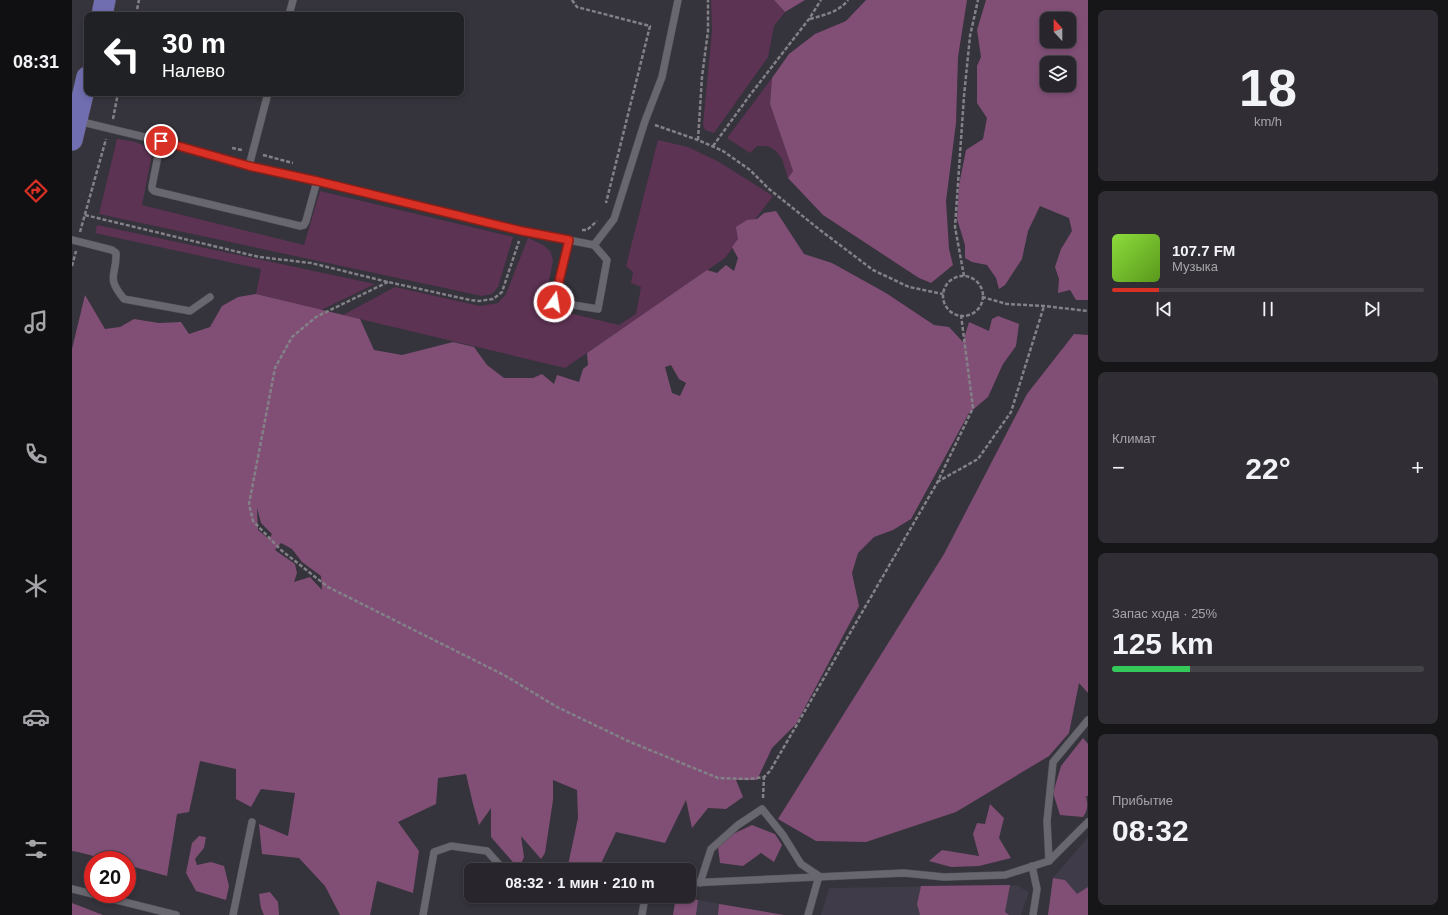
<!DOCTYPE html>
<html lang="ru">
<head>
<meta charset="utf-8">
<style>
  :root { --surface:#28262c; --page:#302e34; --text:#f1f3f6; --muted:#a5a5a9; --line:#444348; --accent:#d93025 }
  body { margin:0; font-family:Arial,sans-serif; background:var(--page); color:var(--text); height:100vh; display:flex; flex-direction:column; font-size:15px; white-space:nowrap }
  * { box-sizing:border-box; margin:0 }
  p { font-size:13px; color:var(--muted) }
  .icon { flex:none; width:22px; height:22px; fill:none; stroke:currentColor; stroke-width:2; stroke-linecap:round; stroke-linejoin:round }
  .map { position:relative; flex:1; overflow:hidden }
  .details { display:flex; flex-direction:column; gap:10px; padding:10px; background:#161518; width:360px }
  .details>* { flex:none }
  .guide { position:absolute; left:12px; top:12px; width:380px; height:84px; border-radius:8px; box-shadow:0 2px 6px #0003,0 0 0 1px var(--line); background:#202124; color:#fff; overflow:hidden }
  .needle { width:26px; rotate:339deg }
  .buttons { position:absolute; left:968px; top:12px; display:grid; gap:8px }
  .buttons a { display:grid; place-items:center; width:36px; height:36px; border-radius:8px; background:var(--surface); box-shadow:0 2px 6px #0003,0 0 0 1px var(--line); font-size:20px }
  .speed { position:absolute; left:12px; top:851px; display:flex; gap:8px; font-size:20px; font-weight:700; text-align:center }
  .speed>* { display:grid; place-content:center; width:52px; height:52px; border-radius:50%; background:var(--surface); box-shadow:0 2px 6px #0003,0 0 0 1px var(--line); line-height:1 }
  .speed .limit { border:6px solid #d22; background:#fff; color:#111 }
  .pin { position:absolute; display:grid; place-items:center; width:34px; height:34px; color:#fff; margin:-17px; border:2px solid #fff; border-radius:50%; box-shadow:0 1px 4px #0007 }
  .me { position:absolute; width:44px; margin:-22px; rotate:13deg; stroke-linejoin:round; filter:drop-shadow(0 0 3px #0008) }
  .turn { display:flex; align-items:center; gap:14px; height:84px; padding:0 12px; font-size:18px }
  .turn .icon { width:52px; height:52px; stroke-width:2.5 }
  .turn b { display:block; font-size:28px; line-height:34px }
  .big { font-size:30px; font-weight:700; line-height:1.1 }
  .details .card { flex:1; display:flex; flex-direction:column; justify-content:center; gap:6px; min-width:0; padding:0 14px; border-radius:8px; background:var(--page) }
  .details .dial { align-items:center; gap:0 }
  .dial b { font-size:52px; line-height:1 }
  .song { display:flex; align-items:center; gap:12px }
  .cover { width:48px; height:48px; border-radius:6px; background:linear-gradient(135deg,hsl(90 70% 55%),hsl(90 70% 35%)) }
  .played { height:4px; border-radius:2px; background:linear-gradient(90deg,var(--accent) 15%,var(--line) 15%) }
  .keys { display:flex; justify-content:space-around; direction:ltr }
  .heat { display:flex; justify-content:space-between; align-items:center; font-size:22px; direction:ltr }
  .charge { height:6px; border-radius:3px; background:linear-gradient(90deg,#34c759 25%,var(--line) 0) }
  .trip { position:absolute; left:392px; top:863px; width:232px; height:40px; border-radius:8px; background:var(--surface); box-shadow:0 2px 6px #0003,0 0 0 1px var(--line); font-weight:700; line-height:40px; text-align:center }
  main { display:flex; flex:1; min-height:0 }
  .dock { display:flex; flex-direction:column; width:72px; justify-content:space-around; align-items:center; background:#100f12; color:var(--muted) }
  .dock .icon { width:28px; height:28px }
  .dock .selected { color:var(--accent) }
  .dock b { font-size:18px; color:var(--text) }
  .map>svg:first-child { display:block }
</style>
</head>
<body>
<main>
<nav class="dock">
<b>08:31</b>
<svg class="icon selected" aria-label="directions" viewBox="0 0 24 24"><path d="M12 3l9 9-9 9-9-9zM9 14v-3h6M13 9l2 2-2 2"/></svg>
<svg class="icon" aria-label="music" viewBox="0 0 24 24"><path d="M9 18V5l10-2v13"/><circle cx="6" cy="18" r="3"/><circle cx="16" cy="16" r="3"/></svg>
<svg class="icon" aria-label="phone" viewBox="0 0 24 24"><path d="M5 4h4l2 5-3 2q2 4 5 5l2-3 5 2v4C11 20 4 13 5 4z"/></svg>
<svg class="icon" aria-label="climate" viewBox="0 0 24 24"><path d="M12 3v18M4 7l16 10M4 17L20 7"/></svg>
<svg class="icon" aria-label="car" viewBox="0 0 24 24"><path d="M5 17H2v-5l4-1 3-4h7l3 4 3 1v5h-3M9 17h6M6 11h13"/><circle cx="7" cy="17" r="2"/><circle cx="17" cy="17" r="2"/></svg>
<svg class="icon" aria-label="filters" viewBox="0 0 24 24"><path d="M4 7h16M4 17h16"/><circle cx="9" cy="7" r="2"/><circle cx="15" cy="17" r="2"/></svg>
</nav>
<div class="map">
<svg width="1016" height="915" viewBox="0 0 1016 915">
  <rect width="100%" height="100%" fill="#35333b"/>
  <g fill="#3f3b48">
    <polygon points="1016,837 1016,915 976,915 981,878"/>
    <polygon points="944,885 957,892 949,915 749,915 757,888"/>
    <polygon points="604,896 712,915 601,915"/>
  </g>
  <g fill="#5d3354">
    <polygon points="639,0 702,0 713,12 702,26 696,57 642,133 633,130 631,125 640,31"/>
    <polygon points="700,78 698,104 721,171 716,178 710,159 704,151 696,146 685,146 678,153 655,138"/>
    <path d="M 45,139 C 58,141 72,141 80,154 L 70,205 L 232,245 L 248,191 L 441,237 L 426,287 L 420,294 L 410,296 L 27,214 Z"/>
    <polygon points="586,140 616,147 647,162 701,196 653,258 493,368 271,315 323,287 408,306 426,303 434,294 456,238 471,245 478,251 481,260 472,307 547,325 564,314 569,287 559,283 561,272 554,266"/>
    <polygon points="25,225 303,284 249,310 184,294 189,269 23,233"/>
  </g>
  <g fill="#814f76" fill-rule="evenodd">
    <polygon points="702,0 733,0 713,12"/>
    <polygon points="794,0 895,0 886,57 884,123 874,201 877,249 881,265 859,283 847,278 751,215 716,178 721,171 698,104 700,78 717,54 743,34 774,21"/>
    <path d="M 914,0 L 1016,0 L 1016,300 L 1004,300 L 998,290 L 986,293 L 987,279 L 983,267 L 989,249 L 1000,231 L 997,218 L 968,206 L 956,231 L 950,259 L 933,285 L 927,289 L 924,278 L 915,265 L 900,262 L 893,258 L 893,245 L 885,219 L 887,185 L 894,150 L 911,139 L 915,118 L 905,103 L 905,66 L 909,57 L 905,30 ZM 975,19 L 997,19 L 997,41 L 975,41 ZM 975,63 L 997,63 L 997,85 L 975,85 Z"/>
    <path d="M 704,211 L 732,254 L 760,263 L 814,293 L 862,325 L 877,327 L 891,342 L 897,322 L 917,331 L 920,319 L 926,316 L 947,324 L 944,346 L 931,364 L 916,397 L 897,413 L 839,519 L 821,530 L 802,537 L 786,553 L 780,573 L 787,606 L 724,724 L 700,748 L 685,780 L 664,780 L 671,797 L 654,809 L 636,808 L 620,828 L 614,800 L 593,843 L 544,832 L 526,870 L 495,870 L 506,818 L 505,790 L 481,780 L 481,800 L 473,853 L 469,859 L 449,836 L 452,857 L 447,869 L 419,837 L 419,808 L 407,825 L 401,804 L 394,774 L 366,778 L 364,804 L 326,822 L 347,851 L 341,893 L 305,881 L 298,915 L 268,915 L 253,886 L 227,858 L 190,854 L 187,824 L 216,836 L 223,793 L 189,789 L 179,807 L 164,799 L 164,769 L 128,761 L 117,812 L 105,814 L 95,876 L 55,865 L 55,860 L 37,860 L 6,852 L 0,851 L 0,349 L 13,295 L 33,329 L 48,327 L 62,319 L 87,323 L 109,322 L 117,334 L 138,327 L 150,306 L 166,297 L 184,294 L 288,319 L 302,350 L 330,355 L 381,342 L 402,347 L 415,365 L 432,378 L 461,378 L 470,374 L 482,384 L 485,375 L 507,382 L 511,369 L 516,365 L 515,353 L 635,270 L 645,273 L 654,265 L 662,271 L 666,258 L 660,247 L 666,239 L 664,227 L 675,220 L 685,219 L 692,213 ZM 599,365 L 607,379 L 614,383 L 608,396 L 600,393 L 593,367 ZM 185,508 L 189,523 L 200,534 L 197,539 L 186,530 ZM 209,543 L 220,549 L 230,562 L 249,576 L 250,590 L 238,577 L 222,582 L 225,573 L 223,564 L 203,550 Z"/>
    <polygon points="1002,334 1016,335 1016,693 1007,683 997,733 977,756 884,812 794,842 744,841 706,819 872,554 955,394"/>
    <path d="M 1011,738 L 1016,744 L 1016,796 L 1014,796 C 1016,805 1016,810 1011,817 L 988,815 L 981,793 L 989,766 Z"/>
    <polygon points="918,804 932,818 927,838 939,858 907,866 879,867 857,861 870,850 907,856 901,834 905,823 913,824"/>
    <polygon points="680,825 703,834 710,845 702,862 689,853 671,866 648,863 646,847 661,834"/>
    <polygon points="127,836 134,837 132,848 123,859 125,865 139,862 152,866 157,886 154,900 124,891 114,873 120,843"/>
    <polygon points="981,878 993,880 1005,894 1016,887 1016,915 976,915"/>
    <polygon points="938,885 933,912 937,915 848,915 845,904 849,886"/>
    <polygon points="198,892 206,902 207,915 192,915 189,908 187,894"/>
    <polygon points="604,896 626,900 624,915 601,915"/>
    <polygon points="0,903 31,915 0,915"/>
    <polygon points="647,904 712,915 646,915"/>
  </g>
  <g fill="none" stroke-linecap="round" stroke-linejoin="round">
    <g stroke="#535158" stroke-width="8">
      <g id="service">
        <polyline points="217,15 221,0"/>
        <polyline points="6,121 89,141 177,166 245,181 450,231 522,245 542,219 573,121 590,77 606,0"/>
        <polyline points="89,141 80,186 80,189 82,191 228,226 232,225 234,221 245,181"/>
        <polyline points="177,166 196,93"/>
        <path d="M 0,240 L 40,250 L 44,253 C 45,276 33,276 52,299 L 118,311 L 138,297"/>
        <polyline points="497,240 482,302 526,309 535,260 522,245"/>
        <polyline points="977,861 975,821 981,762 1016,720"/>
        <polyline points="960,866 965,889 961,915"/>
        <polyline points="617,883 832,873 872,877 933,875 977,861 1016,822"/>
        <polyline points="628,883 639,849 666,825 690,809 711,835 729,864 747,876 736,915"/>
        <polyline points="0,889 104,915"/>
        <polyline points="161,915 180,822"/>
        <polyline points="351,915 362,852 379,846 415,851 432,870"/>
        <polyline points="570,915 573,897"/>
      </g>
    </g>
    <g stroke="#535158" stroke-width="22">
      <g id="primary">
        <polyline points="30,15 33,0"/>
        <polyline points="0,140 15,77"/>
      </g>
    </g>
    <g stroke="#838187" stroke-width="2.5" stroke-dasharray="4 2" stroke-linecap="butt">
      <polyline points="500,0 505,7 578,26 534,203"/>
      <polyline points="64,15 67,0"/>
      <path d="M 738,19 C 752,15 767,12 776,0"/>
      <polyline points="41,119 46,93"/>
      <polyline points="583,125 626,140 651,151 678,170 697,189 748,230 801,270 837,287 871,294"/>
      <polyline points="626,140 630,77 636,31 636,0"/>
      <polyline points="641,146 678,95 737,19 749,0"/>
      <polyline points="160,148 170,150"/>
      <polyline points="191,155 221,163"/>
      <polyline points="13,215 187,257 239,263 316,282 398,300 407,301 421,299 430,292 447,241"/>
      <polyline points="510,230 515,230 525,221"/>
      <polyline points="8,232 34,139"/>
      <polyline points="0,266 4,251"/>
      <polyline points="892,276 883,227 892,96 898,36 906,0"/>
      <circle cx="891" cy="296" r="20"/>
      <polyline points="316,282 244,317 220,337 203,368 177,504 181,521 209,550 256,587 432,675 485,707 556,741 646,778 677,779 692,777 698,771 865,483 901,408 889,315"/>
      <polyline points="910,297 935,304 972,306 1016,311"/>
      <polyline points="865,482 906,459 939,412 972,306"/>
      <polyline points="691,798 692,777"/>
    </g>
    <use href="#service" stroke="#68666e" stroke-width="7"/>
    <use href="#primary" stroke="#706eb0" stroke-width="21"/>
  </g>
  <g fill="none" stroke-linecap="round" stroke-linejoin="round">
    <g stroke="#8d1f18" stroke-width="10">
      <polyline id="route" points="89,141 177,166 245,181 450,231 497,240 482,302"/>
    </g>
    <use href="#route" stroke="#d93025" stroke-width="7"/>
  </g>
</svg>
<div class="buttons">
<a><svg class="needle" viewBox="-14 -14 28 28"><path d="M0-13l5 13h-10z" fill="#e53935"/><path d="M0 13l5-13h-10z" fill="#a5a5a9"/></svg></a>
<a><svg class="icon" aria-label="layers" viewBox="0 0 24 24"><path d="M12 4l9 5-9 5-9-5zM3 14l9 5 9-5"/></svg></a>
</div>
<div class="speed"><div class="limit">20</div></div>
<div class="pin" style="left:89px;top:141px;background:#d93025"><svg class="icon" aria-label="arrive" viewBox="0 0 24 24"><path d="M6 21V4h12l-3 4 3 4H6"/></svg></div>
<svg class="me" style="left:482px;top:302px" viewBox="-20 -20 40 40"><circle r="17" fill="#d93025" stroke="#fff" stroke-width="3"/><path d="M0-11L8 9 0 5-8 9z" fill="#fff"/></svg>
<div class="trip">08:32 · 1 мин · 210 m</div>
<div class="guide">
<div class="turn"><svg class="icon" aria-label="left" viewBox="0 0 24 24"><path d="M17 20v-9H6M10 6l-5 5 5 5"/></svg><div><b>30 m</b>Налево</div></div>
</div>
</div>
<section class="details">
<div class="card dial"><b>18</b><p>km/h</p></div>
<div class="card">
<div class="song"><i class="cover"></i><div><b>107.7 FM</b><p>Музыка</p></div></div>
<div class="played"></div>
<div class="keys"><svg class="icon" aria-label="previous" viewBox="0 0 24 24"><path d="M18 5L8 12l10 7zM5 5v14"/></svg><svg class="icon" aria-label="pause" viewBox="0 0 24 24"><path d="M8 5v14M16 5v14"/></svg><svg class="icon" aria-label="next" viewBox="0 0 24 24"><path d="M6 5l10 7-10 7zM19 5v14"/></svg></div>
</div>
<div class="card"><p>Климат</p>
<div class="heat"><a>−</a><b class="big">22°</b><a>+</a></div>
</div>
<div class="card"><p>Запас хода · 25%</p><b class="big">125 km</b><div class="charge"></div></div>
<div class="card"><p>Прибытие</p><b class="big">08:32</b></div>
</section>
</main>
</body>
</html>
